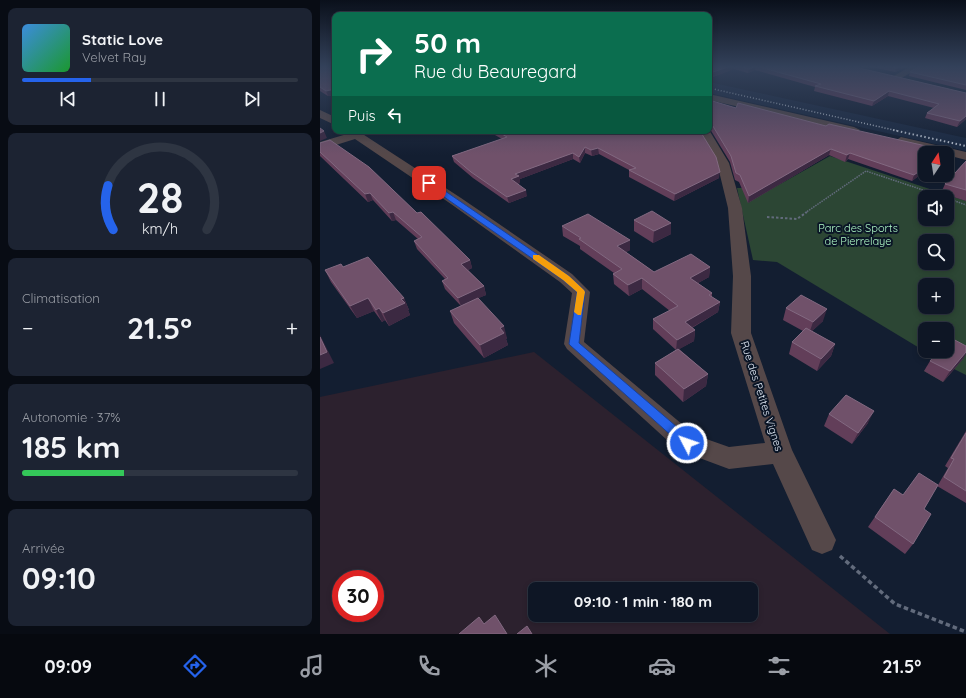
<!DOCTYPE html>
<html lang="fr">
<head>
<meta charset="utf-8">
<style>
  :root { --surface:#0e1625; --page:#1c2332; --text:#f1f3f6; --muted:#9b9fa7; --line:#2e3542; --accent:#2563eb }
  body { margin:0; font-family:Quicksand,sans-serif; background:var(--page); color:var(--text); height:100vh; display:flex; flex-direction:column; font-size:15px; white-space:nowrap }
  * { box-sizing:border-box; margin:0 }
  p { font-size:13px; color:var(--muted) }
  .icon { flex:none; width:22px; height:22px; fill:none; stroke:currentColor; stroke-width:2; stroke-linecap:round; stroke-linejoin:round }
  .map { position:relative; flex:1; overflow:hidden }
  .panel { display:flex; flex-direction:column; gap:8px; padding:8px; background:#080c14; width:320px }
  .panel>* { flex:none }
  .banner { position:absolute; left:12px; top:12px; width:380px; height:122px; border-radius:8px; box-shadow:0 2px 6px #0003,0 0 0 1px var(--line); background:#0b6e4f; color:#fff; overflow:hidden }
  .needle { width:26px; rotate:12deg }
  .controls { position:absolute; left:598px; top:146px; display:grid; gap:8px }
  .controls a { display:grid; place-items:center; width:36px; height:36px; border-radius:8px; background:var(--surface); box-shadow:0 2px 6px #0003,0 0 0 1px var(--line); font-size:20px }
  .speed { position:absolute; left:12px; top:570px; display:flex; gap:8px; font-size:20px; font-weight:700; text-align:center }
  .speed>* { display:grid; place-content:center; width:52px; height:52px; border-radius:50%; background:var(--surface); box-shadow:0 2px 6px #0003,0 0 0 1px var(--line); line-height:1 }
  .speed .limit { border:6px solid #d22; background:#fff; color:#111 }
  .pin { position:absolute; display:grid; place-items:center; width:34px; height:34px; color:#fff; margin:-17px; border-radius:8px; box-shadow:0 2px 6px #0006 }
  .me { position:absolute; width:44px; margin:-22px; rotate:311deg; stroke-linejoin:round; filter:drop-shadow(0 0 3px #0008) }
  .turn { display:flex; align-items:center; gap:14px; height:84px; padding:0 16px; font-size:18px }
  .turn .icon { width:52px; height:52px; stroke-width:2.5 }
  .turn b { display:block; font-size:28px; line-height:34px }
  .then { display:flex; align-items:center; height:38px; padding:0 16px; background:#0003; gap:8px; font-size:15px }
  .big { font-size:30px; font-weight:700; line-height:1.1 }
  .panel .tile { flex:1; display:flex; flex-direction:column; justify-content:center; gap:6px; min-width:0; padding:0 14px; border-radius:8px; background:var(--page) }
  .panel .dial { align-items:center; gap:0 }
  .dial svg { height:104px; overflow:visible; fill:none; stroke:var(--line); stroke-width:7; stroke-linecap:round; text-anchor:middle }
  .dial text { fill:var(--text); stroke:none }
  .song { display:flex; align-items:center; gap:12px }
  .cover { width:48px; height:48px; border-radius:6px; background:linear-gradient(135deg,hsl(210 70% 55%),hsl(130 70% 35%)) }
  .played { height:4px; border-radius:2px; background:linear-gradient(90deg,var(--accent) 25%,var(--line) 25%) }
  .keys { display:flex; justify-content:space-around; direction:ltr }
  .heat { display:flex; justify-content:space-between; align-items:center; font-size:22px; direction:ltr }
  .charge { height:6px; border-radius:3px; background:linear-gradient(90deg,#34c759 37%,var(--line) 0) }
  .trip { position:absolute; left:208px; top:582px; width:230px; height:40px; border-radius:8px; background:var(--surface); box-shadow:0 2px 6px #0003,0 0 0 1px var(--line); font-weight:700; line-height:40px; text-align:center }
  .tabs { display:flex; height:64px; justify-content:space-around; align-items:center; background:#06090f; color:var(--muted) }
  .tabs .icon { width:28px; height:28px }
  .tabs .active { color:var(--accent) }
  .tabs b { font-size:18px; color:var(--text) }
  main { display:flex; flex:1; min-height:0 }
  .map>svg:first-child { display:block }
</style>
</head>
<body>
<main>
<section class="panel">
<div class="tile">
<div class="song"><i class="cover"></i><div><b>Static Love</b><p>Velvet Ray</p></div></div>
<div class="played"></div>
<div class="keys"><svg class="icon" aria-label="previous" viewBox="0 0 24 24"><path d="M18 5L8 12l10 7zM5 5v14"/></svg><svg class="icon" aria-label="pause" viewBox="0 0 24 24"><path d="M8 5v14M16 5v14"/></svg><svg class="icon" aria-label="next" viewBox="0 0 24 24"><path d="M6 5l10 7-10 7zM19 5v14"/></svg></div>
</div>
<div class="tile dial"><svg viewBox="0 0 100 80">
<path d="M14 69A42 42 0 1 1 86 69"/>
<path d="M14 69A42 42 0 0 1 10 35" stroke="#2563eb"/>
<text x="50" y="56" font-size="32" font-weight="700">28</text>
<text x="50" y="72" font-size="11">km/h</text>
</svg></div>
<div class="tile"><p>Climatisation</p>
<div class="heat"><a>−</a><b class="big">21.5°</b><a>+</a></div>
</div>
<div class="tile"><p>Autonomie · 37%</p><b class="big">185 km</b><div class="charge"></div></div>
<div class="tile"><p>Arrivée</p><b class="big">09:10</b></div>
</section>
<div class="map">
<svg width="646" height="634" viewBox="0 0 646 634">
  <rect width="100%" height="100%" fill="#131e31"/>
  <path fill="#2c212e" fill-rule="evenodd" d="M 214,352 L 570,634 L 0,634 L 0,397 ZM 21,579 L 55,579 L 55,613 L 21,613 ZM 215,589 L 431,589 L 431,615 L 215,615 Z"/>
  <polygon fill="#192840" points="389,82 646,138 646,151 389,93"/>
  <path fill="#2c4634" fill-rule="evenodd" d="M 510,156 L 646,201 L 646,375 L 634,369 L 623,382 L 604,371 L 616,358 L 457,262 L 433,260 L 417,188 L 430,188 L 430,189 L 446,192 ZM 605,197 L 627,197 L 627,219 L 605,219 ZM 605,241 L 627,241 L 627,263 L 605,263 ZM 605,285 L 627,285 L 627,307 L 605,307 ZM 605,329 L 627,329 L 627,351 L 605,351 Z"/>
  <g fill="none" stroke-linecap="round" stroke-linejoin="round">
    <g stroke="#626b7c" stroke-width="1.5" stroke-dasharray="1.5 1" stroke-linecap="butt">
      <polyline points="627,198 646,205"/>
      <polyline points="485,213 546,171 624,197"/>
    </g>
    <polyline stroke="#626b7c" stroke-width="2" stroke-dasharray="2.5 2" stroke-linecap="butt" points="447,217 477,219 487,212"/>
    <polyline stroke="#626b7c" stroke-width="3.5" stroke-dasharray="4.5 3" stroke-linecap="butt" points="520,556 575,604 646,632"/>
    <g fill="#554849" fill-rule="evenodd">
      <polygon points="591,66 602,66 580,79 577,80 572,77"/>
      <polygon points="389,94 534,127 540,130 534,133 389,100"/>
      <polygon points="0,110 15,117 15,125 0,118"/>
      <polygon points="389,130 409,163 422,208 431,276 431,333 472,450 516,540 512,550 502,554 492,550 453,464 409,469 358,450 247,349 244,344 252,293 240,282 131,204 35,139 0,150 0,142 27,134 24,131 38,131 141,198 252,274 270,292 264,342 375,435 409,447 445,443 411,333 413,276 408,208 397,163 378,131"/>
      <polygon points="581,137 646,152 646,160 627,155 627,153 617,153 577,144 575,141"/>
    </g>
    <polyline stroke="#b3bcc9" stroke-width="1.5" stroke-dasharray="1 2" stroke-linecap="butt" points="389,88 578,131"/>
    <polyline stroke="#b3bcc9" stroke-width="2" stroke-dasharray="1.5 2.5" stroke-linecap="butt" points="573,130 646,146"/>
  </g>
  <g fill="#623e59">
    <polygon points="0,66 15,66 15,95 8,96 0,91"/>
    <polygon points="389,66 531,66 646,93 646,119 637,127 605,118 607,113 614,108 568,96 552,106 494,91 495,87 435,70 428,73 414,69 390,78 389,77"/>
    <polygon points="546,66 588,66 575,72"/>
    <polygon points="646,68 646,90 589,76 590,72"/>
    <polygon points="389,100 416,108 608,148 605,153 605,171 592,181 528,159 525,162 509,155 428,203 419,182 415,180 410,162 390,129 389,129"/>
    <polygon points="168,131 380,131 399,178 354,201 309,177 309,170 279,154 272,156 265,153 260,163 253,159 200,179 200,183 197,184 207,196 189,203 153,178 134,162 132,156 182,139"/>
    <polygon points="0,143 97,213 150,260 152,268 148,270 164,286 166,295 158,298 187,338 186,339 188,345 164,358 134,323 130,311 141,306 125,289 122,281 125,279 97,249 94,241 98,239 76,220 72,221 53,200 48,202 0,156"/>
    <polygon points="646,161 646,201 621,193 625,184"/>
    <polygon points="314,220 351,234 333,243 314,231"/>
    <polygon points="242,226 310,250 306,252 334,272 390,267 389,277 378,283 392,293 392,297 400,302 398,312 372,328 375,330 374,341 359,349 388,374 386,386 363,402 335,375 335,363 356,350 333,329 333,319 350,311 322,289 309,296 294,284 293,274 294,273 260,249 260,246 243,236"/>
    <polygon points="23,267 84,298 89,310 88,310 90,315 69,326 65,320 62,322 54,311 37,318 11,282 5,270"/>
    <polygon points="466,308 503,321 492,331 515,344 511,356 497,371 469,354 472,342 483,331 463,320"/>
    <polygon points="643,359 623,382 604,371 610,361"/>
    <polygon points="509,414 548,423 532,444 504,426"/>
    <polygon points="646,431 646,503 617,486 604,509 593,544 585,554 548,527 574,489 583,495 618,485 628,468 625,466"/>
  </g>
  <g fill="#3c2942">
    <polygon points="411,66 414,66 414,69 390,78 390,73"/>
    <polygon points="436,66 435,70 428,73 429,69"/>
    <polygon points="580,66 588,66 575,72 576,68"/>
    <polygon points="15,89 15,95 8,96 6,91"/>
    <polygon points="569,91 568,96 552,106 554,101"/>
    <polygon points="646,116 646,119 637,127 640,121"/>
    <polygon points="4,131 7,138 0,141 0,133"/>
    <polygon points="265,147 265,153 260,163 259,157"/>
    <polygon points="278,148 279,154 272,156 271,150"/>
    <polygon points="511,149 509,155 428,203 429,196"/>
    <polygon points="253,153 253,159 200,179 200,183 192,186 191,179 195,174"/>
    <polygon points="530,153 528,159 525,162 527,155"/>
    <polygon points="605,167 605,171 592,181 594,175"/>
    <polygon points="400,172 399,178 354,201 355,194"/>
    <polygon points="206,190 207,196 189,203 187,197"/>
    <polygon points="50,193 53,200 48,202 45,194"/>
    <polygon points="73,212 76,220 72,221 69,213"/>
    <polygon points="351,223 351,234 333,243 334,231"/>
    <polygon points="310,240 310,250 298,256 297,246"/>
    <polygon points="150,260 152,268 144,272 141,264"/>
    <polygon points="390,267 389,277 369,288 370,278"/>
    <polygon points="322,278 322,289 309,296 308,285"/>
    <polygon points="164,286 166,295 141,306 138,298"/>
    <polygon points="48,298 54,311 37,318 30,306"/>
    <polygon points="84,298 89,310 88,310 90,315 69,326 63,313"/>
    <polygon points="400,302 398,312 364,332 365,322"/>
    <polygon points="59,308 65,320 62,322 56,310"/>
    <polygon points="507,309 503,321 489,334 493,322"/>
    <polygon points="184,326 187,338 186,339 188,345 164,358 160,345 180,328"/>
    <polygon points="375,330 374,341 356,351 357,340"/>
    <polygon points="0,335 14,363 0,369"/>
    <polygon points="515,344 511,356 497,371 501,359"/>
    <polygon points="646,352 646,354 643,359 623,382 630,371"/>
    <polygon points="388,374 386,386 363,402 364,389"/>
    <polygon points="554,411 548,423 532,444 538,433"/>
  </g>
  <g fill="#70516a" stroke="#826981">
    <polygon points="0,66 15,66 15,89 6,91 0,87"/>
    <polygon points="389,66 411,66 390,73 389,73"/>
    <polygon points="419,66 436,66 429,69"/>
    <polygon points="436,66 531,66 646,93 646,116 640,121 607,113 619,104 569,91 554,101 495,86 501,84"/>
    <polygon points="567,66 580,66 576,68"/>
    <polygon points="600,66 638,66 646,68 646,85 590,72"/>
    <polygon points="389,100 416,108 418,103 506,126 509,124 606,146 608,148 607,150 617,153 605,153 605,167 594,175 530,153 527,155 511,149 429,196 420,175 416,173 411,156 391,123 389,123"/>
    <polygon points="0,128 4,131 0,133"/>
    <polygon points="177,131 380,131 396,157 400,172 355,194 309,170 316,168 278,148 271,150 265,147 259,157 253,153 195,174 199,176 191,179 206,190 187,197 151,172 132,156 187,137"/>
    <polygon points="10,140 49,167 97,213 101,212 150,260 141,264 164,286 138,298 122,281 128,278 94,241 102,237 73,212 69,213 50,193 45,194 0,152 0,143"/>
    <polygon points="646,161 646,190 625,184"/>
    <polygon points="332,211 351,223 334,231 314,220"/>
    <polygon points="268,214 310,240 297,246 334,272 371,254 390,267 370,278 392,293 389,295 400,302 365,322 375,330 357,340 333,319 358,306 322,278 308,285 293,274 302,269 259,239 261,238 242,226"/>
    <polygon points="48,257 84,298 81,299 85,303 63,313 59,308 56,310 48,298 30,306 5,270 21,264 23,267"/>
    <polygon points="481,295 507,309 493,322 466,308"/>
    <polygon points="158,298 184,326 180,328 184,333 160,345 130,311"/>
    <polygon points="486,328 515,344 501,359 472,342"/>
    <polygon points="0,337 7,352 0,355"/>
    <polygon points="631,338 646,346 646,352 630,371 610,361 619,351 627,351 627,342"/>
    <polygon points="358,349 388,374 364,389 335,363"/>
    <polygon points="526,395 554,411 538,433 509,414"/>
    <polygon points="646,433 646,491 624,477 634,459 631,458"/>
    <polygon points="599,473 618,485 604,509 611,514 593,544 555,517 574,489 583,495"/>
    <polygon points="175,615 187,634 139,634 159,617 164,624"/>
    <polygon points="207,626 212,634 197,634"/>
  </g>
  <linearGradient id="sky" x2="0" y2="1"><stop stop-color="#0a101b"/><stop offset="0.43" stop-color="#33415a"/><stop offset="1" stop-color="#33415a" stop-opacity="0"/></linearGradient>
  <rect width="646" height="155" fill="url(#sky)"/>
  <polygon fill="#2563eb" stroke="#184099" points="107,182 112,182 249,276 264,290 265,292 259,343 371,439 373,443 371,446 367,448 363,446 251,346 249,344 257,292 243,280 107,185"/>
  <polygon fill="#f59e0b" points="213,255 219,255 249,276 264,290 265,292 261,315 258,315 254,312 257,292 243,280 213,259"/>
  <g text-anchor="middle" stroke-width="4" stroke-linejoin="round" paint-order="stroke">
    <g font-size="11" fill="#aff8c5" stroke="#0a1526">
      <text x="538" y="232">Parc des Sports<tspan x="538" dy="13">de Pierrelaye</tspan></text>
    </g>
    <g font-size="11" fill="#e5edf9" stroke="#0a1526">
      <text transform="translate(442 396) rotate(72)" y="4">Rue des Petites Vignes</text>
    </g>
  </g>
</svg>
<div class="controls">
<a><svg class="needle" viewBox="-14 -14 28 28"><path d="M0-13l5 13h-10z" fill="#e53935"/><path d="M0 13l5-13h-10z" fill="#9b9fa7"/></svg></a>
<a><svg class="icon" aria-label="sound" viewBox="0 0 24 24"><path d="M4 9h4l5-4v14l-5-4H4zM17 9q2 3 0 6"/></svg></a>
<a><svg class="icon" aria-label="search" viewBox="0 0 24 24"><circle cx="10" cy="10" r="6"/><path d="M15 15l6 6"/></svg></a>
<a>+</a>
<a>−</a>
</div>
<div class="speed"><div class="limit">30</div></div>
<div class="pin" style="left:109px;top:183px;background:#d93025"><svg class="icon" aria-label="arrive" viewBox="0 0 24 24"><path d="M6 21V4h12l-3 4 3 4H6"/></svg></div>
<svg class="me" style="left:367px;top:443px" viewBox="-20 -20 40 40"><circle r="17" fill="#2563eb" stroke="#fff" stroke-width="3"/><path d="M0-11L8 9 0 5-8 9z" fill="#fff"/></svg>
<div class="trip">09:10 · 1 min · 180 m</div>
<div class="banner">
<div class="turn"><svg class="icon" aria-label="right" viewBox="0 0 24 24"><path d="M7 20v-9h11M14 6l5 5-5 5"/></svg><div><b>50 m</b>Rue du Beauregard</div></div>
<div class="then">Puis<svg class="icon" aria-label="left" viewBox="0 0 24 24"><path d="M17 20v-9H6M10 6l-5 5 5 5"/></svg></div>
</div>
</div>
</main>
<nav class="tabs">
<b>09:09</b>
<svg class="icon active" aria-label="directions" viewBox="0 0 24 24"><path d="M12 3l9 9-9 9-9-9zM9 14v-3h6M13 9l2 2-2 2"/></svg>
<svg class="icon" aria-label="music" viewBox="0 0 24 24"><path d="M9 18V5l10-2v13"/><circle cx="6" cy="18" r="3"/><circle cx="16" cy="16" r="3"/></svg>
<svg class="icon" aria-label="phone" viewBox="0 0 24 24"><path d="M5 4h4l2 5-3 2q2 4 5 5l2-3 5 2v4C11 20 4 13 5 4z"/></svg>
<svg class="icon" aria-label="climate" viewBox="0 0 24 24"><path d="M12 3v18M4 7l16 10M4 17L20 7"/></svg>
<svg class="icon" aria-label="car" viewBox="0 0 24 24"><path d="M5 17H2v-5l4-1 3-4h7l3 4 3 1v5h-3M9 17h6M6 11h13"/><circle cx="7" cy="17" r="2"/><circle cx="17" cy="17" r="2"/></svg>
<svg class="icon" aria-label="filters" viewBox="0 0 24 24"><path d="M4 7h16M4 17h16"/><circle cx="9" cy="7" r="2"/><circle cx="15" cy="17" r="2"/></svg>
<b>21.5°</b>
</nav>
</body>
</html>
